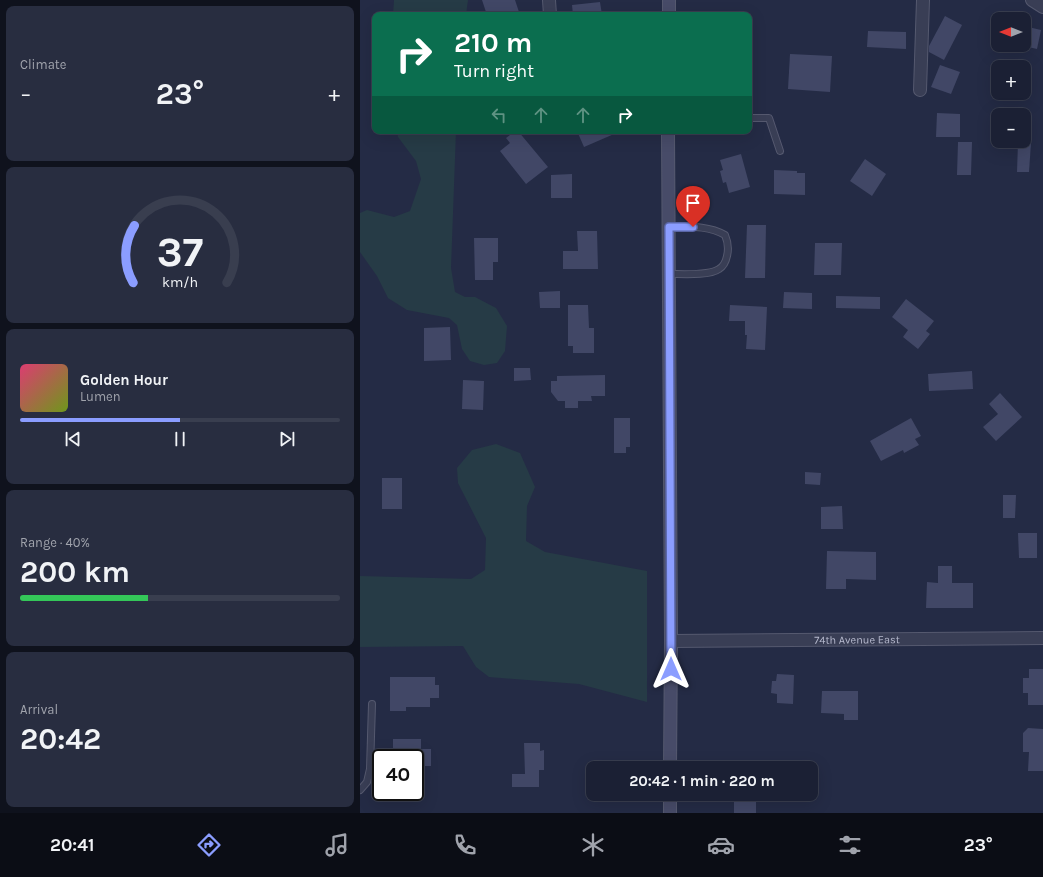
<!DOCTYPE html>
<html lang="en">
<head>
<meta charset="utf-8">
<style>
  :root { --surface:#1b2034; --page:#282d40; --text:#f1f3f6; --muted:#a0a3ac; --line:#393e4f; --accent:#8b9dff }
  body { margin:0; font-family:Karla,sans-serif; background:var(--page); color:var(--text); height:100vh; display:flex; flex-direction:column; font-size:15px; white-space:nowrap }
  * { box-sizing:border-box; margin:0 }
  p { font-size:13px; color:var(--muted) }
  .icon { flex:none; width:22px; height:22px; fill:none; stroke:currentColor; stroke-width:2; stroke-linecap:round; stroke-linejoin:round }
  .map { position:relative; flex:1; overflow:hidden }
  .panel { display:flex; flex-direction:column; gap:6px; padding:6px; background:#0f121d; width:360px }
  .panel>* { flex:none }
  .banner { position:absolute; left:12px; top:12px; width:380px; height:122px; border-radius:8px; box-shadow:0 4px 16px #0002,0 0 0 1px var(--line); background:#0b6e4f; color:#fff; overflow:hidden }
  .needle { width:26px; rotate:270deg }
  .controls { position:absolute; left:631px; top:12px; display:grid; gap:8px }
  .controls a { display:grid; place-items:center; width:40px; height:40px; border-radius:8px; background:var(--surface); box-shadow:0 4px 16px #0002,0 0 0 1px var(--line); font-size:20px }
  .speed { position:absolute; left:12px; top:749px; display:flex; gap:8px; font-size:20px; font-weight:700; text-align:center }
  .speed>* { display:grid; place-content:center; width:52px; height:52px; border-radius:50%; background:var(--surface); box-shadow:0 4px 16px #0002,0 0 0 1px var(--line); line-height:1 }
  .speed .limit { border:2px solid #111; border-radius:6px; background:#fff; color:#111 }
  .pin { position:absolute; display:grid; place-items:center; width:34px; height:34px; color:#fff; margin:-41px -17px; border-radius:50% 50% 50% 0; rotate:-45deg; box-shadow:0 0 4px #0007 }
  .pin .icon { rotate:45deg }
  .me { position:absolute; width:44px; margin:-22px; rotate:0deg; stroke-linejoin:round; filter:drop-shadow(0 0 3px #0008) }
  .turn { display:flex; align-items:center; gap:14px; height:84px; padding:0 16px; font-size:18px }
  .turn .icon { width:52px; height:52px; stroke-width:2.5 }
  .turn b { display:block; font-size:28px; line-height:34px }
  .lanes { display:flex; align-items:center; height:38px; padding:0 16px; background:#0003; justify-content:center; gap:20px; direction:ltr }
  .lanes .off { opacity:.35 }
  .big { font-size:30px; font-weight:700; line-height:1.1 }
  .panel .widget { flex:1; display:flex; flex-direction:column; justify-content:center; gap:6px; min-width:0; padding:0 14px; border-radius:8px; background:var(--page) }
  .panel .dial { align-items:center; gap:0 }
  .dial svg { height:104px; overflow:visible; fill:none; stroke:var(--line); stroke-width:7; stroke-linecap:round; text-anchor:middle }
  .dial text { fill:var(--text); stroke:none }
  .song { display:flex; align-items:center; gap:12px }
  .cover { width:48px; height:48px; border-radius:6px; background:linear-gradient(135deg,hsl(340 70% 55%),hsl(80 70% 35%)) }
  .played { height:4px; border-radius:2px; background:linear-gradient(90deg,var(--accent) 50%,var(--line) 50%) }
  .keys { display:flex; justify-content:space-around; direction:ltr }
  .heat { display:flex; justify-content:space-between; align-items:center; font-size:22px; direction:ltr }
  .charge { height:6px; border-radius:3px; background:linear-gradient(90deg,#34c759 40%,var(--line) 0) }
  .trip { position:absolute; left:226px; top:761px; width:232px; height:40px; border-radius:8px; background:var(--surface); box-shadow:0 4px 16px #0002,0 0 0 1px var(--line); font-weight:700; line-height:40px; text-align:center }
  .dock { display:flex; height:64px; justify-content:space-around; align-items:center; background:#0b0d15; color:var(--muted) }
  .dock .icon { width:28px; height:28px }
  .dock .on { color:var(--accent) }
  .dock b { font-size:18px; color:var(--text) }
  main { display:flex; flex:1; min-height:0 }
  .map>svg:first-child { display:block }
</style>
</head>
<body>
<main>
<section class="panel">
<div class="widget"><p>Climate</p>
<div class="heat"><a>−</a><b class="big">23°</b><a>+</a></div>
</div>
<div class="widget dial"><svg viewBox="0 0 100 80">
<path d="M14 69A42 42 0 1 1 86 69"/>
<path d="M14 69A42 42 0 0 1 15 25" stroke="#8b9dff"/>
<text x="50" y="56" font-size="32" font-weight="700">37</text>
<text x="50" y="72" font-size="11">km/h</text>
</svg></div>
<div class="widget">
<div class="song"><i class="cover"></i><div><b>Golden Hour</b><p>Lumen</p></div></div>
<div class="played"></div>
<div class="keys"><svg class="icon" aria-label="previous" viewBox="0 0 24 24"><path d="M18 5L8 12l10 7zM5 5v14"/></svg><svg class="icon" aria-label="pause" viewBox="0 0 24 24"><path d="M8 5v14M16 5v14"/></svg><svg class="icon" aria-label="next" viewBox="0 0 24 24"><path d="M6 5l10 7-10 7zM19 5v14"/></svg></div>
</div>
<div class="widget"><p>Range · 40%</p><b class="big">200 km</b><div class="charge"></div></div>
<div class="widget"><p>Arrival</p><b class="big">20:42</b></div>
</section>
<div class="map">
<svg width="683" height="813" viewBox="0 0 683 813">
  <rect width="100%" height="100%" fill="#242b45"/>
  <g fill="#263b46">
    <polygon points="34,0 108,0 106,15 33,15"/>
    <polygon points="37,131 96,131 91,268 95,292 105,297 115,297 136,308 147,326 145,351 137,363 124,365 110,361 102,349 97,325 89,318 47,310 28,298 17,276 0,252 0,213 7,210 34,217 50,211 61,179 56,161 38,137"/>
    <polygon points="136,444 160,453 175,487 167,506 166,541 185,552 287,571 287,702 219,684 129,677 116,667 103,646 0,647 0,576 111,579 125,570 126,538 98,483 97,468 112,450"/>
  </g>
  <g fill="#414766">
    <polygon points="122,0 155,0 160,15 127,15"/>
    <polygon points="240,2 242,15 213,15 212,5"/>
    <polygon points="585,16 602,25 584,60 569,52 569,46"/>
    <polygon points="664,26 681,30 677,49 664,46"/>
    <polygon points="508,31 546,32 546,49 507,47"/>
    <polygon points="430,54 472,56 470,92 428,89"/>
    <polygon points="580,65 600,72 591,94 571,87"/>
    <polygon points="577,113 600,114 600,137 576,137"/>
    <polygon points="155,131 158,131 188,167 166,184 140,151 150,143 146,138"/>
    <polygon points="217,131 261,131 224,147"/>
    <polygon points="598,142 612,142 611,175 597,175"/>
    <polygon points="658,142 671,143 669,172 657,172"/>
    <polygon points="381,154 390,187 369,193 366,182 363,183 360,171 363,170 360,160"/>
    <polygon points="505,159 526,174 512,196 490,181"/>
    <polygon points="414,170 437,171 437,173 445,173 445,195 414,194"/>
    <polygon points="212,174 212,198 191,198 191,175"/>
    <polygon points="387,225 406,225 405,278 385,278"/>
    <polygon points="217,231 237,231 238,269 203,269 203,251 218,251"/>
    <polygon points="114,238 138,238 138,262 133,262 133,280 115,280"/>
    <polygon points="455,243 482,243 481,275 454,275"/>
    <polygon points="200,291 200,308 180,308 179,292"/>
    <polygon points="424,292 452,293 452,309 423,308"/>
    <polygon points="476,296 520,297 520,309 476,308"/>
    <polygon points="546,299 574,321 566,331 570,334 558,349 543,337 548,330 532,317"/>
    <polygon points="208,305 228,305 229,328 234,328 234,353 213,353 213,346 208,346"/>
    <polygon points="370,305 407,307 405,350 386,349 387,335 385,335 385,321 369,321"/>
    <polygon points="90,327 91,360 64,361 64,328"/>
    <polygon points="154,368 170,368 171,380 154,381"/>
    <polygon points="612,371 613,389 569,391 568,374"/>
    <polygon points="245,375 245,396 231,396 232,401 218,401 218,408 205,408 205,401 198,401 191,392 191,381 197,381 197,376"/>
    <polygon points="103,380 124,381 123,410 102,409"/>
    <polygon points="640,393 662,417 636,441 623,427 638,414 629,404"/>
    <polygon points="254,418 270,418 270,447 266,447 266,453 254,453"/>
    <polygon points="551,418 561,436 555,439 559,445 544,453 543,450 521,461 510,441"/>
    <polygon points="445,472 461,473 460,485 445,484"/>
    <rect x="22" y="478" width="20" height="31"/>
    <polygon points="643,495 656,495 655,518 643,518"/>
    <polygon points="482,506 483,529 461,529 461,507"/>
    <polygon points="658,533 677,533 677,558 659,558"/>
    <polygon points="467,551 516,552 516,580 486,579 486,589 466,589"/>
    <polygon points="578,566 592,566 592,583 613,583 613,608 566,608 567,582 578,583"/>
    <polygon points="669,669 683,669 683,705 668,705 668,693 663,693 663,678 669,678"/>
    <polygon points="417,674 434,675 433,704 417,703 417,694 411,693 412,681 416,681"/>
    <polygon points="30,677 75,677 75,685 79,685 79,698 70,698 70,707 46,707 46,711 30,711"/>
    <polygon points="462,691 498,691 498,720 484,720 484,714 461,713"/>
    <polygon points="668,728 683,729 683,771 668,771 669,752 663,752 663,733"/>
    <polygon points="33,739 61,739 61,749 71,749 71,766 55,766 55,758 33,758"/>
    <polygon points="164,743 180,743 180,751 184,750 184,770 179,770 179,787 152,787 152,774 165,774"/>
    <rect x="374" y="794" width="22" height="19"/>
  </g>
  <g fill="none" stroke-linecap="round" stroke-linejoin="round">
    <g stroke="#55596f" stroke-width="8">
      <g id="lane">
        <polyline points="389,118 409,118 420,151"/>
        <path d="M 309,227 C 328,227 348,225 365,235 C 368,242 369,248 367,256 C 366,261 364,266 359,269 C 349,276 322,274 310,274"/>
        <polyline points="0,790 7,782 10,769 12,704"/>
      </g>
    </g>
    <g stroke="#55596f" stroke-width="14">
      <g id="street">
        <polyline points="189,0 190,15"/>
        <polyline points="672,0 683,7"/>
        <polyline points="560,90 563,0"/>
        <path id="s1" d="M 311,641 L 683,638"/>
      </g>
    </g>
    <g stroke="#55596f" stroke-width="14">
      <g id="secondary">
        <polyline points="309,15 309,0"/>
        <polyline points="308,131 311,641 310,768"/>
        <polyline points="310,813 310,794"/>
      </g>
    </g>
    <use href="#lane" stroke="#393e55" stroke-width="6"/>
    <use href="#street" stroke="#393e55" stroke-width="12"/>
    <use href="#secondary" stroke="#474b68" stroke-width="12"/>
  </g>
  <g fill="none" stroke-linecap="round" stroke-linejoin="round">
    <g stroke="#5a66a6" stroke-width="10">
      <polyline id="route" points="311,669 309,227 333,227"/>
    </g>
    <use href="#route" stroke="#8b9dff" stroke-width="7"/>
  </g>
  <g text-anchor="middle" stroke-width="3.5" stroke-linejoin="round" paint-order="stroke">
    <g font-size="11" fill="#b7bace" stroke="#1e233a">
      <text dy="4" stroke="none"><textPath href="#s1" startOffset="186">74th Avenue East</textPath></text>
    </g>
  </g>
</svg>
<div class="controls">
<a><svg class="needle" viewBox="-14 -14 28 28"><path d="M0-13l5 13h-10z" fill="#e53935"/><path d="M0 13l5-13h-10z" fill="#a0a3ac"/></svg></a>
<a>+</a>
<a>−</a>
</div>
<div class="speed"><div class="limit">40</div></div>
<div class="pin" style="left:333px;top:227px;background:#d93025"><svg class="icon" aria-label="arrive" viewBox="0 0 24 24"><path d="M6 21V4h12l-3 4 3 4H6"/></svg></div>
<svg class="me" style="left:311px;top:669px" viewBox="-20 -20 40 40"><path d="M0-17L14 15 0 8-14 15z" fill="#8b9dff" stroke="#fff" stroke-width="4"/></svg>
<div class="trip">20:42 · 1 min · 220 m</div>
<div class="banner">
<div class="turn"><svg class="icon" aria-label="right" viewBox="0 0 24 24"><path d="M7 20v-9h11M14 6l5 5-5 5"/></svg><div><b>210 m</b>Turn right</div></div>
<div class="lanes"><svg class="icon off" aria-label="left" viewBox="0 0 24 24"><path d="M17 20v-9H6M10 6l-5 5 5 5"/></svg><svg class="icon off" aria-label="ahead" viewBox="0 0 24 24"><path d="M12 20V5M6 11l6-6 6 6"/></svg><svg class="icon off" aria-label="ahead" viewBox="0 0 24 24"><path d="M12 20V5M6 11l6-6 6 6"/></svg><svg class="icon" aria-label="right" viewBox="0 0 24 24"><path d="M7 20v-9h11M14 6l5 5-5 5"/></svg></div>
</div>
</div>
</main>
<nav class="dock">
<b>20:41</b>
<svg class="icon on" aria-label="directions" viewBox="0 0 24 24"><path d="M12 3l9 9-9 9-9-9zM9 14v-3h6M13 9l2 2-2 2"/></svg>
<svg class="icon" aria-label="music" viewBox="0 0 24 24"><path d="M9 18V5l10-2v13"/><circle cx="6" cy="18" r="3"/><circle cx="16" cy="16" r="3"/></svg>
<svg class="icon" aria-label="phone" viewBox="0 0 24 24"><path d="M5 4h4l2 5-3 2q2 4 5 5l2-3 5 2v4C11 20 4 13 5 4z"/></svg>
<svg class="icon" aria-label="climate" viewBox="0 0 24 24"><path d="M12 3v18M4 7l16 10M4 17L20 7"/></svg>
<svg class="icon" aria-label="car" viewBox="0 0 24 24"><path d="M5 17H2v-5l4-1 3-4h7l3 4 3 1v5h-3M9 17h6M6 11h13"/><circle cx="7" cy="17" r="2"/><circle cx="17" cy="17" r="2"/></svg>
<svg class="icon" aria-label="filters" viewBox="0 0 24 24"><path d="M4 7h16M4 17h16"/><circle cx="9" cy="7" r="2"/><circle cx="15" cy="17" r="2"/></svg>
<b>23°</b>
</nav>
</body>
</html>
